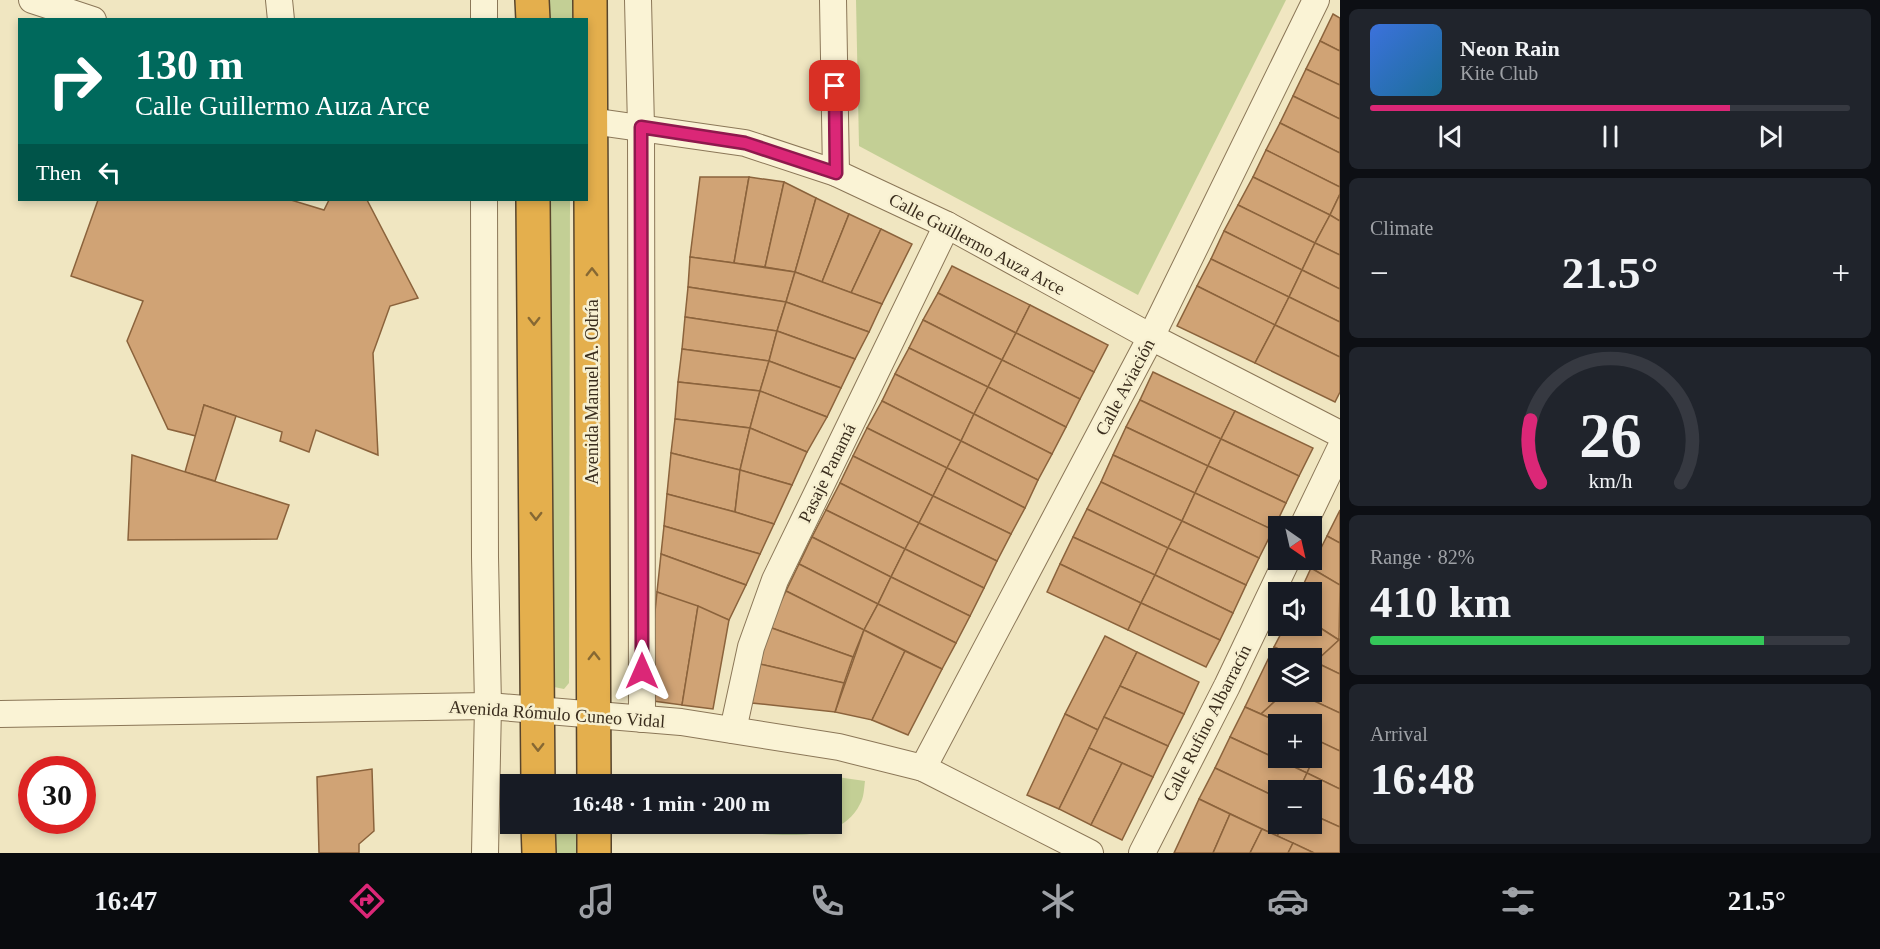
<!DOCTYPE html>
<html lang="en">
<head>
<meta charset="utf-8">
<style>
  :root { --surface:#171b24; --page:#20242c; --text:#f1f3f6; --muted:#9ea1a6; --line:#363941; --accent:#db2777 }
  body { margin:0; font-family:Georgia,serif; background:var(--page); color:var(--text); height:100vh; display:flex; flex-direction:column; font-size:22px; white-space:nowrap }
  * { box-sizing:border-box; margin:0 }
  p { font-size:20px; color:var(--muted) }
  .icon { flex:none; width:33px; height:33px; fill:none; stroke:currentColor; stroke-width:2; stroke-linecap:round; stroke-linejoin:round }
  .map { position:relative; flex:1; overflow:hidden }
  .details { display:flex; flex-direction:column; gap:9px; padding:9px; background:#0d0f14; width:540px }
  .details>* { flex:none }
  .hud { position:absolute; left:18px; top:18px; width:570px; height:183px; border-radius:0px; box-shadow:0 3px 9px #0003; background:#00695c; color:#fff; overflow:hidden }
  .needle { width:39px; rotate:146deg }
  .controls { position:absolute; left:1268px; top:516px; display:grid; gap:12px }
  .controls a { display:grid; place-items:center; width:54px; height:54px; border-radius:0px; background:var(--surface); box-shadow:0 3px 9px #0003; font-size:30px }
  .speed { position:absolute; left:18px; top:756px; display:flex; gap:12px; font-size:30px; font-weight:700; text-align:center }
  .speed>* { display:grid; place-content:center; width:78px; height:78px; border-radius:50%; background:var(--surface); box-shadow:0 3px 9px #0003; line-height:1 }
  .speed .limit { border:9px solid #d22; background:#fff; color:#111 }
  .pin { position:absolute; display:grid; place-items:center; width:51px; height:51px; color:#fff; margin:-26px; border-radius:12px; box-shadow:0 3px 9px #0006 }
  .me { position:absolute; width:66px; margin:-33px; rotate:0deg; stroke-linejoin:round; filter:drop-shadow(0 0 4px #0008) }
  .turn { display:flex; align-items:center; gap:21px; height:126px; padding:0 18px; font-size:27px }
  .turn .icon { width:78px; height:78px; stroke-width:2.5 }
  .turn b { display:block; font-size:42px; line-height:51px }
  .then { display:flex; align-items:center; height:57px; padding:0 18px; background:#0003; gap:12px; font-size:22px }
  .big { font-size:45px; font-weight:700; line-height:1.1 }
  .details .card { flex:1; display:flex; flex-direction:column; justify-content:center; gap:9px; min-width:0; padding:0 21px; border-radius:9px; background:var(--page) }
  .details .dial { align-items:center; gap:0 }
  .dial svg { height:156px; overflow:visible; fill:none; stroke:var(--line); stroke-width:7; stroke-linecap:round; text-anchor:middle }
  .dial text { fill:var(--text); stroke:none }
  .song { display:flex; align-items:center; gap:18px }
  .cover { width:72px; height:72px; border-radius:9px; background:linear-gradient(135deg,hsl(220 70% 55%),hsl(200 70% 35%)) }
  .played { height:6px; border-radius:3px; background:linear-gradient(90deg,var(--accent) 75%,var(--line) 75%) }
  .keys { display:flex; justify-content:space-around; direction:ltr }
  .heat { display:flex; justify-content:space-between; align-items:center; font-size:33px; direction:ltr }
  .charge { height:9px; border-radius:4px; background:linear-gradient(90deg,#34c759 82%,var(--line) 0) }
  .trip { position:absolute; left:500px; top:774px; width:342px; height:60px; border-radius:0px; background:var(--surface); box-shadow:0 3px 9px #0003; font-weight:700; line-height:60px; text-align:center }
  .dock { display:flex; height:96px; justify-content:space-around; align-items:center; background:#090b0e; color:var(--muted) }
  .dock .icon { width:42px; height:42px }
  .dock .active { color:var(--accent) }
  .dock b { font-size:27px; color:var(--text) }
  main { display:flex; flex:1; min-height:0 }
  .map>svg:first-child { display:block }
</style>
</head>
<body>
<main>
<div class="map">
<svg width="1340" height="853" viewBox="0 0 1340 853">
  <rect width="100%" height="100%" fill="#f0e6c1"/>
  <g fill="#c3cf95">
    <rect x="546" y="0" width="26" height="19"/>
    <polygon points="856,0 1286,0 1138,295 859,146"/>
    <polygon points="550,200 570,200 569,683 564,689 554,687 550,682"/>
    <path d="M 837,777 L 865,781 C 864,788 864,798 860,804 C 840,845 781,834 745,833 L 764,824 L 831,824 L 831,810 L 836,804 Z"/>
    <polygon points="550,824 580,824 580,853 551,853"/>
  </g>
  <g fill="#d0a375" stroke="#8b633c" stroke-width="1.5">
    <polygon points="1333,14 1340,18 1340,51 1320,41"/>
    <polygon points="1320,41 1340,51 1340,85 1306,69"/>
    <polygon points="1306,69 1340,85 1340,119 1293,96"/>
    <polygon points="1293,96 1340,119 1340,153 1280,123"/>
    <polygon points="1280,123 1340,153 1340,187 1266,150"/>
    <polygon points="1266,150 1340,187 1340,194 1330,215 1253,177"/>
    <polygon points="700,177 749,177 734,263 690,257"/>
    <polygon points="749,177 784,182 765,267 734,263"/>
    <polygon points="1253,177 1330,215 1315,243 1238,205"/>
    <polygon points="784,182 816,198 795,272 765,267"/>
    <polygon points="1340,194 1340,221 1330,215"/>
    <polygon points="816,198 849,214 822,282 795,272"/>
    <polygon points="98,200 291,200 324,210 329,200 367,200 418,298 390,306 373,353 378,455 316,430 309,452 280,441 282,432 204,405 196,436 168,429 127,341 143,301 71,276"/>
    <polygon points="1238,205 1315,243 1302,270 1224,231"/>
    <polygon points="849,214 881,229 851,293 822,282"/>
    <polygon points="1330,215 1340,221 1340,255 1315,243"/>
    <polygon points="881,229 912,244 882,304 851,293"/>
    <polygon points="1224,231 1302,270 1289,297 1211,259"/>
    <polygon points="1315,243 1340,255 1340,289 1302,270"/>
    <polygon points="690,257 734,263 795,272 786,302 688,287"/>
    <polygon points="1211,259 1289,297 1275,325 1197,286"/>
    <polygon points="952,266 1030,305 1016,333 938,293"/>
    <polygon points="1302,270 1340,289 1340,322 1289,297"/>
    <polygon points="795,272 882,304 869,332 786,302"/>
    <polygon points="1197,286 1275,325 1255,363 1177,326"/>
    <polygon points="688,287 786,302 777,331 685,317"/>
    <polygon points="938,293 1016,333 1002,360 923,320"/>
    <polygon points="1289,297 1340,322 1340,357 1275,325"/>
    <polygon points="786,302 869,332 855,359 777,331"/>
    <polygon points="1030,305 1108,345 1094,372 1016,333"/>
    <polygon points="685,317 777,331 769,361 682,349"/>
    <polygon points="923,320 1002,360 988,387 909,348"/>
    <polygon points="1275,325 1340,357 1340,392 1335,402 1255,363"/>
    <polygon points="777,331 855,359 841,388 769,361"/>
    <polygon points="1016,333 1094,372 1080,399 1002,360"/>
    <polygon points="909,348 988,387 974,414 895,374"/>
    <polygon points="682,349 769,361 760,391 678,382"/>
    <polygon points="1002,360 1080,399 1066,427 988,387"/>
    <polygon points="769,361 841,388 827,417 760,391"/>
    <polygon points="1153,372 1235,411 1221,439 1140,400"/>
    <polygon points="895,374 974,414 961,441 882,401"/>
    <polygon points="678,382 760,391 750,428 675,419"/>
    <polygon points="988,387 1066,427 1052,454 974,414"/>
    <polygon points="760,391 827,417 807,452 750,428"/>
    <polygon points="1140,400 1221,439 1208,466 1126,427"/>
    <polygon points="882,401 961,441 947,468 867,428"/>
    <polygon points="204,405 236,416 215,481 185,472"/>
    <polygon points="1235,411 1313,448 1299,476 1221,439"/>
    <polygon points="974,414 1052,454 1038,480 961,441"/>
    <polygon points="675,419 750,428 740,470 671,453"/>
    <polygon points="1126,427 1208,466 1195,493 1113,455"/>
    <polygon points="750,428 807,452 792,485 740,470"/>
    <polygon points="867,428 947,468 933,496 853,456"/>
    <polygon points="1221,439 1299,476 1286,503 1208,466"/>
    <polygon points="961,441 1038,480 1025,508 947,468"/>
    <polygon points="671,453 740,470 735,512 667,494"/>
    <polygon points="132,455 289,505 277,539 128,540"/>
    <polygon points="1113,455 1195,493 1182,521 1101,482"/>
    <polygon points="853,456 933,496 919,523 840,483"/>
    <polygon points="1208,466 1286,503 1273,530 1195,493"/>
    <polygon points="947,468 1025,508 1011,534 933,496"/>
    <polygon points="740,470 792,485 774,524 735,512"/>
    <polygon points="1101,482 1182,521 1168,548 1087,509"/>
    <polygon points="840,483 919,523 905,549 826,510"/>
    <polygon points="1195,493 1273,530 1259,558 1182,521"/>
    <polygon points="667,494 735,512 774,524 760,554 664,526"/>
    <polygon points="933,496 1011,534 997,561 919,523"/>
    <polygon points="1087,509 1168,548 1155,575 1073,537"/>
    <polygon points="826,510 905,549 891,577 812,537"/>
    <polygon points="1340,510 1340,543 1327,536"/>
    <polygon points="1182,521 1259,558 1246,585 1168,548"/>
    <polygon points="919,523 997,561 984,588 905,549"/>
    <polygon points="664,526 760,554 746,585 661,554"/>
    <polygon points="1327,536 1340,543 1340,585 1311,568"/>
    <polygon points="812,537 891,577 878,604 799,564"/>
    <polygon points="1073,537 1155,575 1141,603 1060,564"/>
    <polygon points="1168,548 1246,585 1233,613 1155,575"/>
    <polygon points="905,549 984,588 970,616 891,577"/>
    <polygon points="661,554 746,585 729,620 657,592"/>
    <polygon points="799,564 878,604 864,630 786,591"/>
    <polygon points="1060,564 1141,603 1128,630 1047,592"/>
    <polygon points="1311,568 1340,585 1339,640 1311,622 1311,592 1300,592"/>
    <polygon points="1155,575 1233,613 1220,640 1141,603"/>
    <polygon points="891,577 970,616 956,643 878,604"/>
    <polygon points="786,591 864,630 853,657 769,627"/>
    <polygon points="657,592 698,606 682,705 646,700"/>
    <polygon points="1141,603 1220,640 1206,667 1128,630"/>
    <polygon points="878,604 956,643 942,669 864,630"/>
    <polygon points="698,606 729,620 713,709 682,705"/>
    <polygon points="1311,622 1339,640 1312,665 1311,658 1298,658 1274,647 1285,626 1311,626"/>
    <polygon points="769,627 853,657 844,683 760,664"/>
    <polygon points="864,630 905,651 872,720 835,712"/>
    <polygon points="1105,636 1137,652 1098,730 1065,714"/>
    <polygon points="1340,639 1340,674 1315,662"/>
    <polygon points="1274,647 1298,658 1278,658 1278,692 1285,692 1261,714 1245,707"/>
    <polygon points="905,651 942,669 908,735 872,720"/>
    <polygon points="1137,652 1199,682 1184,714 1120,686"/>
    <polygon points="1315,662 1340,674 1340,713 1295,692 1311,692 1311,666"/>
    <polygon points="760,664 844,683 835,712 752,703"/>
    <polygon points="1120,686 1184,714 1168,746 1104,717"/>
    <polygon points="1285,692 1295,692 1340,713 1340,751 1311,738 1311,724 1283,724 1261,714"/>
    <polygon points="1245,707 1283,724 1278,724 1278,758 1311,758 1311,738 1321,742 1307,773 1230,737"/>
    <polygon points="1065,714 1098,730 1059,809 1027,795"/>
    <polygon points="1104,717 1168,746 1153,777 1089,748"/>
    <polygon points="1230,737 1307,773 1299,790 1278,790 1278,798 1215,768"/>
    <polygon points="1321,742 1340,751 1340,789 1307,773"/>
    <polygon points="1089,748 1122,763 1091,825 1059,809"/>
    <polygon points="1122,763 1153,777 1122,840 1091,825"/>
    <polygon points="1215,768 1278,798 1278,824 1284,824 1277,836 1199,799"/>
    <polygon points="372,769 374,831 359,844 359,853 319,853 317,777"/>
    <polygon points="1307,773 1340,789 1340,827 1311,814 1311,790 1299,790"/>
    <polygon points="1199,799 1230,814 1213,853 1174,853"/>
    <polygon points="1230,814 1262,829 1250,853 1213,853"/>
    <polygon points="1311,814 1340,827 1340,853 1314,853 1277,836 1284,824 1311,824"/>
    <polygon points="1262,829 1293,843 1288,853 1250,853"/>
    <polygon points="1293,843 1314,853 1288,853"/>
  </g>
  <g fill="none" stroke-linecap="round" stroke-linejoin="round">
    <g stroke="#8b7758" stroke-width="28">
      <g id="street">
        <polyline points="32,0 93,20"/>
        <polyline points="279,0 281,20"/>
        <polyline points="484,0 484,20"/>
        <polyline points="638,0 641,127 642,719"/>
        <polyline points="833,0 836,173"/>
        <polyline points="591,121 745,143 836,173 947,225 1151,337 1340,434"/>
        <polyline points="484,200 485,557 488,706 485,853"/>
        <polyline points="1303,526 1340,449"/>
        <polyline points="0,714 488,706 681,722 839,747 923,768 1090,853"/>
        <polyline points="733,730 751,647 775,580 947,225"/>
        <polyline points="923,768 1151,337 1316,0"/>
        <polyline points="1142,853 1227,686 1287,560"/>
      </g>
    </g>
    <g stroke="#58452c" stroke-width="36">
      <g id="highway">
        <polyline points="532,0 533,20"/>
        <polyline points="590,0 594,784"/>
        <polyline points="533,200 538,784"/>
        <polyline points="538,824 539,853"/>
        <polyline points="594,824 594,853"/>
      </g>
    </g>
    <use href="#street" stroke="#faf3d5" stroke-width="26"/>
    <use href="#highway" stroke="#e4af4d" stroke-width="33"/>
  </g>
  <defs><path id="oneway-chevron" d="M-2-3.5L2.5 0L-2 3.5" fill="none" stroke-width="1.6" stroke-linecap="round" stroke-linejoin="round" transform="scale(1.5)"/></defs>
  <g stroke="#866833">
    <use href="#oneway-chevron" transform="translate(592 272) rotate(-90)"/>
    <use href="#oneway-chevron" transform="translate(534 321) rotate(90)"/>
    <use href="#oneway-chevron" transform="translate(536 516) rotate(90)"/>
    <use href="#oneway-chevron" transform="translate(594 656) rotate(-90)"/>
    <use href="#oneway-chevron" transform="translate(538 747) rotate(90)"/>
  </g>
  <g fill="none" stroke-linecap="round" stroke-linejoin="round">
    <g stroke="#8e194d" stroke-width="15">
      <polyline id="route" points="642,671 641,127 745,143 836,173 835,86"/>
    </g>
    <use href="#route" stroke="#db2777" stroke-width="10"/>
  </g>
  <g text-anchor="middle" stroke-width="5" stroke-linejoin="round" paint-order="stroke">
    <g font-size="18" fill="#3a2d1d" stroke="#f7f0d1">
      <text transform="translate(977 244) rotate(28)" y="6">Calle Guillermo Auza Arce</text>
      <text transform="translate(1125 387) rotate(-62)" y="6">Calle Aviación</text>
      <text transform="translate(592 392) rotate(-90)" y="6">Avenida Manuel A. Odría</text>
      <text transform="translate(827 473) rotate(-64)" y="6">Pasaje Panamá</text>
      <text transform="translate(557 714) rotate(4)" y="6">Avenida Rómulo Cuneo Vidal</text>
      <text transform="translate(1207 723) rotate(-63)" y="6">Calle Rufino Albarracín</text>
    </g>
  </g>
</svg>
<div class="controls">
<a><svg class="needle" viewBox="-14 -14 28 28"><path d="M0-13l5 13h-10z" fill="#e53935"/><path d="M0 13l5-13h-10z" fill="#9ea1a6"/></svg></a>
<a><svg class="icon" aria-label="sound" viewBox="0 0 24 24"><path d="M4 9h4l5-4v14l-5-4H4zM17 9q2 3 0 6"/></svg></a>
<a><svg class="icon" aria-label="layers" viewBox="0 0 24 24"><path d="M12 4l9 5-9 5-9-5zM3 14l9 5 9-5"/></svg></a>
<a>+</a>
<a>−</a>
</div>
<div class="speed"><div class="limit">30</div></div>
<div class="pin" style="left:835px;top:86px;background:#d93025"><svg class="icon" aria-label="arrive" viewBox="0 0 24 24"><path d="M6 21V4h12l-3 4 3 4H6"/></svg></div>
<svg class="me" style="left:642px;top:671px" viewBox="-20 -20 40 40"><path d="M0-17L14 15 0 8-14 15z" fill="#db2777" stroke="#fff" stroke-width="4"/></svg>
<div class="trip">16:48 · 1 min · 200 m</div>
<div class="hud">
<div class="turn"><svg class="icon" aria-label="right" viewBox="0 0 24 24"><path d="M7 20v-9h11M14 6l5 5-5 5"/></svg><div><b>130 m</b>Calle Guillermo Auza Arce</div></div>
<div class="then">Then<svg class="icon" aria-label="left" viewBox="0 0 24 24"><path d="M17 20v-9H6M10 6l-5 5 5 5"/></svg></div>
</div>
</div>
<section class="details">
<div class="card">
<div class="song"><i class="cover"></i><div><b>Neon Rain</b><p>Kite Club</p></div></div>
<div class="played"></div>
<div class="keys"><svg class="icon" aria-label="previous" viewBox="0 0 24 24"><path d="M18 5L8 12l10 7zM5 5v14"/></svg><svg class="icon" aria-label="pause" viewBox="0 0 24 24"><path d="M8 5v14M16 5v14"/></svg><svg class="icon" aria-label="next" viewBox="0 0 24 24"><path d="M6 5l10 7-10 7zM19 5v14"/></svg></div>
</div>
<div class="card"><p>Climate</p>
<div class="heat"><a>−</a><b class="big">21.5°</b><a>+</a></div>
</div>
<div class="card dial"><svg viewBox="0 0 100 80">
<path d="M14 69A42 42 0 1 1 86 69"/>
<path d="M14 69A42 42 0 0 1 9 37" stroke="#db2777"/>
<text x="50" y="56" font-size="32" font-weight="700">26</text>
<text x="50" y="72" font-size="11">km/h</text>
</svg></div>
<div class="card"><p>Range · 82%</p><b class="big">410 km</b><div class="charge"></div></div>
<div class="card"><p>Arrival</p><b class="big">16:48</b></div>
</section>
</main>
<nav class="dock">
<b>16:47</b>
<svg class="icon active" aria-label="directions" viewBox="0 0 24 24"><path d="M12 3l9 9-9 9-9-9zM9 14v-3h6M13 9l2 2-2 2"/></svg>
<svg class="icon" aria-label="music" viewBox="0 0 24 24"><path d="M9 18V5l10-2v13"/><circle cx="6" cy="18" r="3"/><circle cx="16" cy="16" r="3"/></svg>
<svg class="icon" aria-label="phone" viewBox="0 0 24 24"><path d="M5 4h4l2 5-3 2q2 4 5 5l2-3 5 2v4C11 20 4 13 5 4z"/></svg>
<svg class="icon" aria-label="climate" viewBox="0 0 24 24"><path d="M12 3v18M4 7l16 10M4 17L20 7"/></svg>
<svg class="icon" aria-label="car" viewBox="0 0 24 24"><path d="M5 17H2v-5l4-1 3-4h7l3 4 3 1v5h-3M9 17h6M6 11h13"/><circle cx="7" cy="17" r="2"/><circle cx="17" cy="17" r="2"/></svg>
<svg class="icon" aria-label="filters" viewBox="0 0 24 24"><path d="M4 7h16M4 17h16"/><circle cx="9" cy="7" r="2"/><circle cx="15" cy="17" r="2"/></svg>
<b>21.5°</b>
</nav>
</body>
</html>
